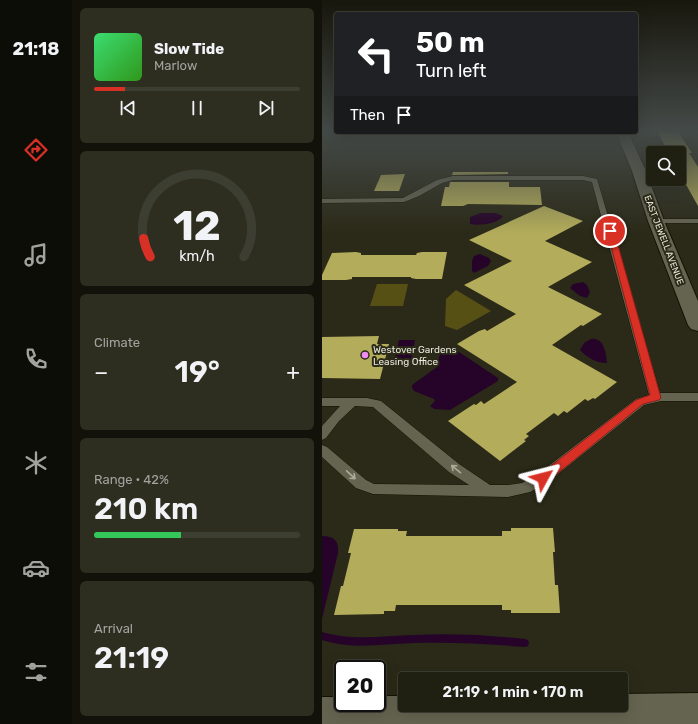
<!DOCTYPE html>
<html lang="en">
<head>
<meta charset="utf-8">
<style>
  :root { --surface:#202012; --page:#2d2d20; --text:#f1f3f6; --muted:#a2a39f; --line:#3d3e32; --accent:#d93025 }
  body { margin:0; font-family:Rubik,sans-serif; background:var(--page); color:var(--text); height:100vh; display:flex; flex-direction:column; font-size:15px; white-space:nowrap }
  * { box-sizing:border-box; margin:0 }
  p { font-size:13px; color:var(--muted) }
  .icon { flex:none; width:22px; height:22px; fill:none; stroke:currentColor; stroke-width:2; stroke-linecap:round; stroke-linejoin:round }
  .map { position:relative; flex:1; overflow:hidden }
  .details { display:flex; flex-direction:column; gap:8px; padding:8px; background:#12120a; width:250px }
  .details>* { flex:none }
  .top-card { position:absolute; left:12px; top:12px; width:304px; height:122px; border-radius:4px; box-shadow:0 4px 16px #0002,0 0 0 1px var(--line); background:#202124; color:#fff; overflow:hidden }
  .controls { position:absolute; left:324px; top:146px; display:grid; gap:8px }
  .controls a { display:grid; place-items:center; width:40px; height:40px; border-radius:4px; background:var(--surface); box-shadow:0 4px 16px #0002,0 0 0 1px var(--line); font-size:20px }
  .speed { position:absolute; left:12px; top:660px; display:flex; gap:8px; font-size:20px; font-weight:700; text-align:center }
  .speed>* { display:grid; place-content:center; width:52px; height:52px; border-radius:50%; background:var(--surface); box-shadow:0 4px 16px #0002,0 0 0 1px var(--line); line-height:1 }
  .speed .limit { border:2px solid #111; border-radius:6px; background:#fff; color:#111 }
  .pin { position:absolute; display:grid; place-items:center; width:34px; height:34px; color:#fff; margin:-17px; border:2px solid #fff; border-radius:50%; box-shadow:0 1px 4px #0007 }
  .me { position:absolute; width:44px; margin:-22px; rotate:52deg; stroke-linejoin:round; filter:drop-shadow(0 0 3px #0008) }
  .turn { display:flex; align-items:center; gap:14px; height:84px; padding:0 16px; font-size:18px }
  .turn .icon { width:52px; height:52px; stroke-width:2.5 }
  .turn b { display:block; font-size:28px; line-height:34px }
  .then { display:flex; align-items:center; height:38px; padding:0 16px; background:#0003; gap:8px; font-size:15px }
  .big { font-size:30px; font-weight:600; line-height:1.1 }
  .details .card { flex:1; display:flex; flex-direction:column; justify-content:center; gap:6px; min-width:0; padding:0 14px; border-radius:6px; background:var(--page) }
  .details .dial { align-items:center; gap:0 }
  .dial svg { height:104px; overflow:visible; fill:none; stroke:var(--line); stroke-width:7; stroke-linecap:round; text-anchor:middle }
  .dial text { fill:var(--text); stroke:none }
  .song { display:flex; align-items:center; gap:12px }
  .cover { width:48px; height:48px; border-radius:6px; background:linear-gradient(135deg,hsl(140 70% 55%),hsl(110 70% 35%)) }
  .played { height:4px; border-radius:2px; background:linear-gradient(90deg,var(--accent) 15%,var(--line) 15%) }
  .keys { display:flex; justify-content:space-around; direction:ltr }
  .heat { display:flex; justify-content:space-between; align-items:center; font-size:22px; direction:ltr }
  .charge { height:6px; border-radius:3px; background:linear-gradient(90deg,#34c759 42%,var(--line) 0) }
  .trip { position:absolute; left:76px; top:672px; width:230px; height:40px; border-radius:4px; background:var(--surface); box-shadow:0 4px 16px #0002,0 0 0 1px var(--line); font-weight:600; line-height:40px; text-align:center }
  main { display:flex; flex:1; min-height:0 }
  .tabs { display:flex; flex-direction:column; width:72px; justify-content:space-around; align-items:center; background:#0d0d07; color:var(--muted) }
  .tabs .icon { width:28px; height:28px }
  .tabs .selected { color:var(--accent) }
  .tabs b { font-size:18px; color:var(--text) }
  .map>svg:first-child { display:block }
</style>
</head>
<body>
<main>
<nav class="tabs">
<b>21:18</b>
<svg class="icon selected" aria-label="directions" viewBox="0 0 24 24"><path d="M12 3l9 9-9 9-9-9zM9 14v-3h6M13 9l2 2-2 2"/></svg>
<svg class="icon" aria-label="music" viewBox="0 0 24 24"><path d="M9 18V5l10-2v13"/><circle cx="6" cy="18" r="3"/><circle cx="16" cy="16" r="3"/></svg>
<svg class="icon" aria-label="phone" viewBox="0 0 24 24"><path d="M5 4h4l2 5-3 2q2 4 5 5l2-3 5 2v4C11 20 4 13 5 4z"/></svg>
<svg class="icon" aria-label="climate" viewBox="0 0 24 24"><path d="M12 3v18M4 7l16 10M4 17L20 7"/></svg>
<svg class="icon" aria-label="car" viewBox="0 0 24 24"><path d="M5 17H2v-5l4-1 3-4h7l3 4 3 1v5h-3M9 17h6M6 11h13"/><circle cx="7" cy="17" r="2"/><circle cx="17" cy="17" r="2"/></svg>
<svg class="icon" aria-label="filters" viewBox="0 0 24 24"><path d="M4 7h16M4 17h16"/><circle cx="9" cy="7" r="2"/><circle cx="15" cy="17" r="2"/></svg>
</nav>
<section class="details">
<div class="card">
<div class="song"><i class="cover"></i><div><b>Slow Tide</b><p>Marlow</p></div></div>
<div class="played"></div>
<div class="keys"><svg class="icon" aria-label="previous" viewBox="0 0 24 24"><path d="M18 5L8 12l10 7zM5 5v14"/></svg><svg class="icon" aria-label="pause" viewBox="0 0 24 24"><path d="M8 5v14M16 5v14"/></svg><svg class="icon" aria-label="next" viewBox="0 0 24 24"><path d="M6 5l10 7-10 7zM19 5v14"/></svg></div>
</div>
<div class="card dial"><svg viewBox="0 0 100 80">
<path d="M14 69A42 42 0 1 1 86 69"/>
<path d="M14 69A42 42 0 0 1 9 55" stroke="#d93025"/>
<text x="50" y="56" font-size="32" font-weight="700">12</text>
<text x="50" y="72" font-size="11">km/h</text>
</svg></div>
<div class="card"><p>Climate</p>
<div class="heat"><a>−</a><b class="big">19°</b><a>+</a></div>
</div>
<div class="card"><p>Range · 42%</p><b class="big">210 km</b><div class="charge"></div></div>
<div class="card"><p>Arrival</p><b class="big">21:19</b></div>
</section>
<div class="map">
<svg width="376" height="724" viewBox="0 0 376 724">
  <rect width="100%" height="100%" fill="#2b2a18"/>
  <g fill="#565015">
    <polygon points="55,284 86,284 81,306 48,306"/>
    <polygon points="134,290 169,311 135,330 123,326 124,299"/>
  </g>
  <g fill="#260329">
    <path d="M 159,213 L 173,213 L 181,216 C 176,224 157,226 148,224 L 148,217 Z"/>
    <polygon points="158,254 167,258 169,261 166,266 152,273 150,271 150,261 152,256"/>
    <polygon points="261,282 265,285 268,292 265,298 258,296 248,288 251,284"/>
    <path d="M 269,339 C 282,337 284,353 285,363 C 276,364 264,357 258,350 L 262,343 Z"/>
    <polygon points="77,340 93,340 89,361 72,361"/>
    <polygon points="122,347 134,350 176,378 176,381 128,410 112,409 108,406 113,401 112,399 92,391 90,388 90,385 115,367 119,349"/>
    <path d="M 0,536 C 12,536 17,541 16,553 L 0,619 Z"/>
  </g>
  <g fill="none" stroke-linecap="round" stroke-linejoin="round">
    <path fill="#260329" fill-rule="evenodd" d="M 0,632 C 32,641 59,636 92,635 C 129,633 166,635 203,639 L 206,640 L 207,643 L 206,646 L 203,647 C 166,644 129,642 92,643 C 59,644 32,650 0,640 Z"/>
  </g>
  <g fill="#b3ac5b">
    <polygon points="339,132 356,132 370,153 367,153 376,167 376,206 357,172 357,153 347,153 336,133"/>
    <polygon points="131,172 186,172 186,174 130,175"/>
    <polygon points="83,174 77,191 52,191 59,175"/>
    <polygon points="128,182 187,182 187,187 218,187 220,205 146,204 141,206 119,206 123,187 127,187"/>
    <polygon points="222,206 261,221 223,241 270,262 226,287 280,314 261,326 259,325 230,345 295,382 273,399 271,398 266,401 263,399 245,413 242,411 236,416 232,413 204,434 207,436 202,440 204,441 178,461 126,421 152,404 154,405 159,401 162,404 195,382 135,344 157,331 163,329 165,331 194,314 142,285 190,261 147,240"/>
    <polygon points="34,252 39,253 39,255 94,255 95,253 100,252 125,252 120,279 94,279 89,278 89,277 30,277 30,279 24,280 0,280 0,275 10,253"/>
    <polygon points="57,336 55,344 67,344 58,379 0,378 0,337"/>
    <polygon points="189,528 231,528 233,552 231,552 233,585 236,585 238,613 189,613 189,610 180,610 180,605 74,605 73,611 62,611 62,614 12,615 19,586 21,586 29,553 26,553 32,529 76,529 76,531 85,531 84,536 180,536 180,531 189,531"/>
  </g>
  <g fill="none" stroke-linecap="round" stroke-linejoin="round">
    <g stroke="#141203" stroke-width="1">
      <g id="service">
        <polygon points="131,176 261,176 275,179 338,393 376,393 376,401 339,401 322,405 226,482 208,492 186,497 51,494 34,488 0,457 0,445 5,447 44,480 52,484 147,485 127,472 51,407 33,406 17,421 4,438 0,440 0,426 18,406 0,406 0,398 45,398 59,401 137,464 168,485 186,485 200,483 216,474 314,399 327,395 270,182 261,180 131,180 120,183 97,196 82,202 0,203 0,199 81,198 115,180"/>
        <rect x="331" y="219" width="45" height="4"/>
      </g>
    </g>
    <g stroke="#141203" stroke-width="2">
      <g id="tertiary">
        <polygon points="294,132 306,132 324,171 342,221 376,301 376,331 369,329 366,325 326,221 310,171"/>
        <polygon points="376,693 376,724 0,724 0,697 21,697 21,703 55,703 55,696 83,696 83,705 299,705 299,694"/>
      </g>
    </g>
    <use href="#service" fill="#656450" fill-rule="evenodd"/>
    <use href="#tertiary" fill="#656450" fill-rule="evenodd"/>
  </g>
  <defs><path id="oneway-shaft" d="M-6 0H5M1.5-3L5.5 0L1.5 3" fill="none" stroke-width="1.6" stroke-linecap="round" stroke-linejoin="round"/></defs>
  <g stroke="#acac9c">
    <use href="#oneway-shaft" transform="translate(134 469) rotate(-141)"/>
    <use href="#oneway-shaft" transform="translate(29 475) rotate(43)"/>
  </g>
  <linearGradient id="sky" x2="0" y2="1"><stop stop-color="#18170d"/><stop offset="0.56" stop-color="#444a48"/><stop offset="1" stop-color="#444a48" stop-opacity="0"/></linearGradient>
  <rect width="376" height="234" fill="url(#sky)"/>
  <polygon fill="#d93025" stroke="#8d1f18" points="286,229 292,231 339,398 337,400 321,404 225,482 221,483 217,482 215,478 217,475 314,400 328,395 285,231"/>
  <circle fill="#f08bf6" stroke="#2b2a18" stroke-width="1.5" cx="43" cy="355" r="4"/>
  <g text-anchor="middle" stroke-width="4" stroke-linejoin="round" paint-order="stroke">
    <g font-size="9" fill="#e7e7db" stroke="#2b2a18">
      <text transform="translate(342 240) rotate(69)" y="3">EAST JEWELL AVENUE</text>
    </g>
    <g font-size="10" fill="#e7e7db" stroke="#2b2a18" text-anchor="start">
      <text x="51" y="353">Westover Gardens<tspan x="51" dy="12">Leasing Office</tspan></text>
    </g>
  </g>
</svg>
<div class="controls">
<a><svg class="icon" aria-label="search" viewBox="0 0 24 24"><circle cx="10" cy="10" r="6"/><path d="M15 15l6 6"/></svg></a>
</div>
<div class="speed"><div class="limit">20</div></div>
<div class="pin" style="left:288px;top:231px;background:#d93025"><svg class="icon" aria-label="arrive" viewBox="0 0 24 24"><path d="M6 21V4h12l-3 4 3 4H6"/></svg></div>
<svg class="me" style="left:221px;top:478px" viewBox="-20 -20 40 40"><path d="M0-17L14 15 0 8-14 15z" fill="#d93025" stroke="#fff" stroke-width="4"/></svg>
<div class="trip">21:19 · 1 min · 170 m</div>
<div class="top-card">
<div class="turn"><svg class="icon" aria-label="left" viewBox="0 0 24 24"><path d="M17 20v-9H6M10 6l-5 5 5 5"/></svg><div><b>50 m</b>Turn left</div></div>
<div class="then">Then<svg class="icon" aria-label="arrive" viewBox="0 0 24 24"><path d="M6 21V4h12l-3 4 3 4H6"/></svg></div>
</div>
</div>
</main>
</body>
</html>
